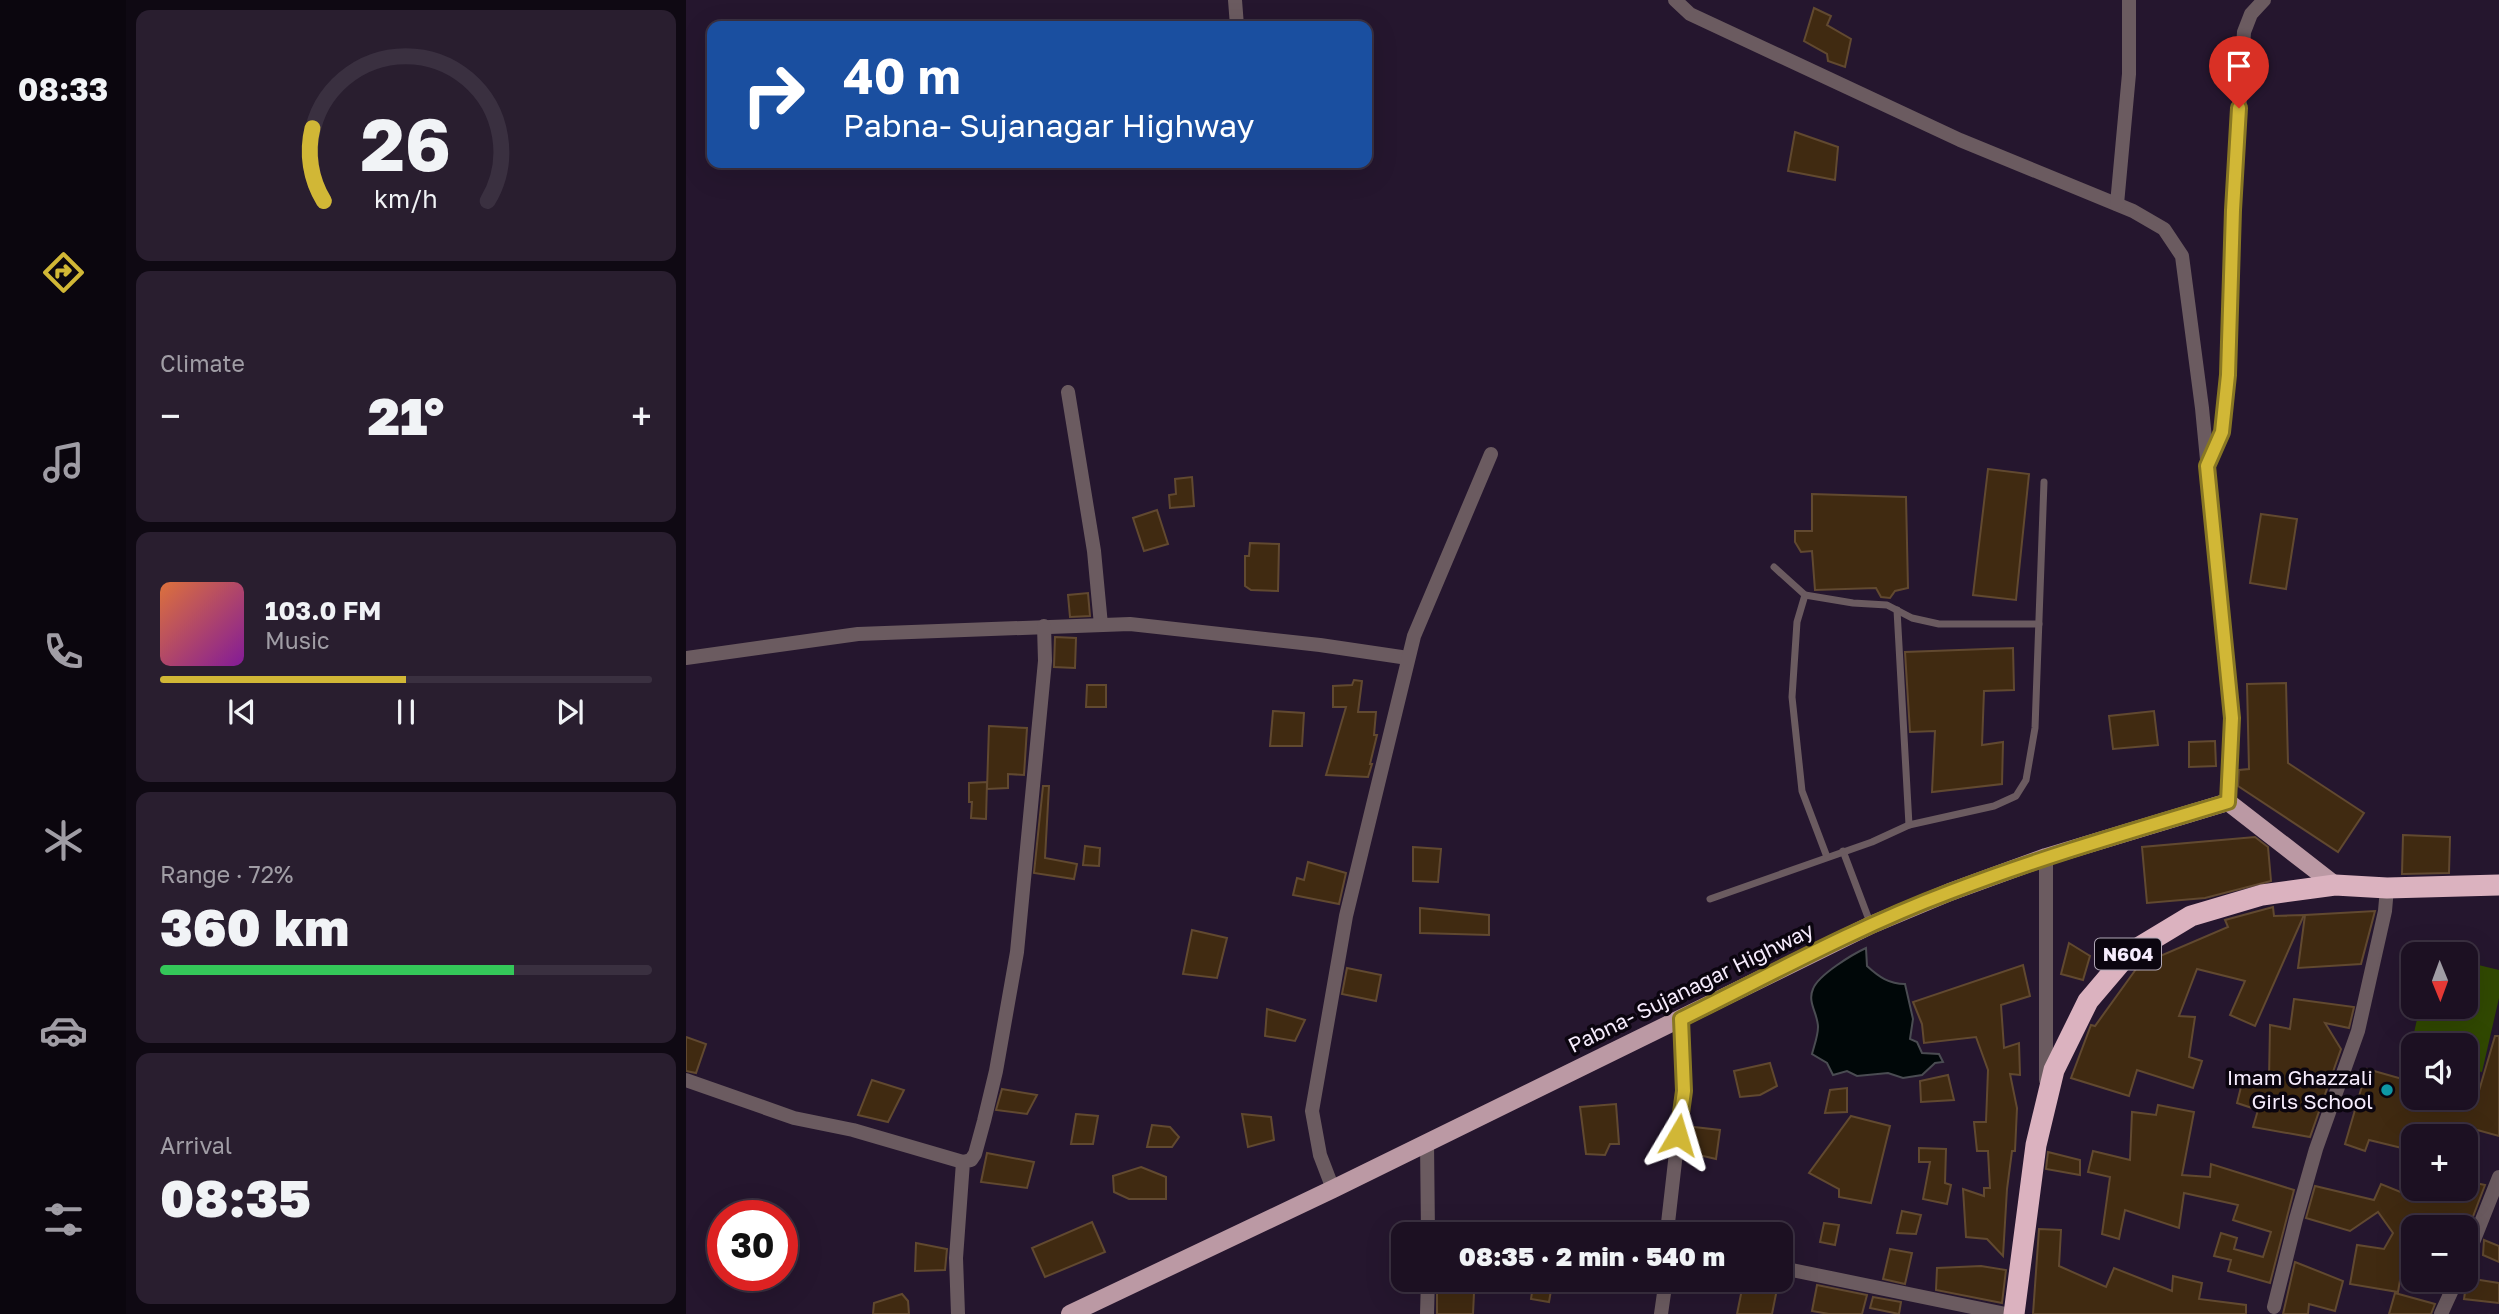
<!DOCTYPE html>
<html lang="en">
<head>
<meta charset="utf-8">
<style>
  :root { --surface:#1c1022; --page:#291e2f; --text:#f1f3f6; --muted:#a09da5; --line:#3a3040; --accent:#d1b736 }
  body { margin:0; font-family:"Golos Text",sans-serif; background:var(--page); color:var(--text); height:100vh; display:flex; flex-direction:column; font-size:26px; white-space:nowrap }
  * { box-sizing:border-box; margin:0 }
  p { font-size:23px; color:var(--muted) }
  .icon { flex:none; width:38px; height:38px; fill:none; stroke:currentColor; stroke-width:2; stroke-linecap:round; stroke-linejoin:round }
  .map { position:relative; flex:1; overflow:hidden }
  .drawer { display:flex; flex-direction:column; gap:10px; padding:10px; background:#0f0913; width:560px }
  .drawer>* { flex:none }
  .hud { position:absolute; left:21px; top:21px; width:665px; height:147px; border-radius:14px; box-shadow:0 7px 28px #0002,0 0 0 2px var(--line); background:#1a4fa0; color:#fff; overflow:hidden }
  .needle { width:46px; rotate:179deg }
  .controls { position:absolute; left:1715px; top:942px; display:grid; gap:14px }
  .controls a { display:grid; place-items:center; width:77px; height:77px; border-radius:14px; background:var(--surface); box-shadow:0 7px 28px #0002,0 0 0 2px var(--line); font-size:35px }
  .speed { position:absolute; left:21px; top:1200px; display:flex; gap:14px; font-size:35px; font-weight:700; text-align:center }
  .speed>* { display:grid; place-content:center; width:91px; height:91px; border-radius:50%; background:var(--surface); box-shadow:0 7px 28px #0002,0 0 0 2px var(--line); line-height:1 }
  .speed .limit { border:10px solid #d22; background:#fff; color:#111 }
  .pin { position:absolute; display:grid; place-items:center; width:60px; height:60px; color:#fff; margin:-72px -30px; border-radius:50% 50% 50% 0; rotate:-45deg; box-shadow:0 0 7px #0007 }
  .pin .icon { rotate:45deg }
  .me { position:absolute; width:77px; margin:-38px; rotate:7deg; stroke-linejoin:round; filter:drop-shadow(0 0 5px #0008) }
  .turn { display:flex; align-items:center; gap:24px; height:147px; padding:0 21px; font-size:32px }
  .turn .icon { width:91px; height:91px; stroke-width:2.5 }
  .turn b { display:block; font-size:49px; line-height:60px }
  .big { font-size:52px; font-weight:800; line-height:1.1 }
  .drawer .tile { flex:1; display:flex; flex-direction:column; justify-content:center; gap:10px; min-width:0; padding:0 24px; border-radius:14px; background:var(--page) }
  .drawer .dial { align-items:center; gap:0 }
  .dial svg { height:182px; overflow:visible; fill:none; stroke:var(--line); stroke-width:7; stroke-linecap:round; text-anchor:middle }
  .dial text { fill:var(--text); stroke:none }
  .song { display:flex; align-items:center; gap:21px }
  .cover { width:84px; height:84px; border-radius:10px; background:linear-gradient(135deg,hsl(20 70% 55%),hsl(290 70% 35%)) }
  .played { height:7px; border-radius:4px; background:linear-gradient(90deg,var(--accent) 50%,var(--line) 50%) }
  .keys { display:flex; justify-content:space-around; direction:ltr }
  .heat { display:flex; justify-content:space-between; align-items:center; font-size:38px; direction:ltr }
  .charge { height:10px; border-radius:5px; background:linear-gradient(90deg,#34c759 72%,var(--line) 0) }
  .trip { position:absolute; left:705px; top:1222px; width:402px; height:70px; border-radius:14px; background:var(--surface); box-shadow:0 7px 28px #0002,0 0 0 2px var(--line); font-weight:800; line-height:70px; text-align:center }
  main { display:flex; flex:1; min-height:0 }
  .dock { display:flex; flex-direction:column; width:126px; justify-content:space-around; align-items:center; background:#0b060e; color:var(--muted) }
  .dock .icon { width:49px; height:49px }
  .dock .active { color:var(--accent) }
  .dock b { font-size:32px; color:var(--text) }
  .map>svg:first-child { display:block }
</style>
</head>
<body>
<main>
<nav class="dock">
<b>08:33</b>
<svg class="icon active" aria-label="directions" viewBox="0 0 24 24"><path d="M12 3l9 9-9 9-9-9zM9 14v-3h6M13 9l2 2-2 2"/></svg>
<svg class="icon" aria-label="music" viewBox="0 0 24 24"><path d="M9 18V5l10-2v13"/><circle cx="6" cy="18" r="3"/><circle cx="16" cy="16" r="3"/></svg>
<svg class="icon" aria-label="phone" viewBox="0 0 24 24"><path d="M5 4h4l2 5-3 2q2 4 5 5l2-3 5 2v4C11 20 4 13 5 4z"/></svg>
<svg class="icon" aria-label="climate" viewBox="0 0 24 24"><path d="M12 3v18M4 7l16 10M4 17L20 7"/></svg>
<svg class="icon" aria-label="car" viewBox="0 0 24 24"><path d="M5 17H2v-5l4-1 3-4h7l3 4 3 1v5h-3M9 17h6M6 11h13"/><circle cx="7" cy="17" r="2"/><circle cx="17" cy="17" r="2"/></svg>
<svg class="icon" aria-label="filters" viewBox="0 0 24 24"><path d="M4 7h16M4 17h16"/><circle cx="9" cy="7" r="2"/><circle cx="15" cy="17" r="2"/></svg>
</nav>
<section class="drawer">
<div class="tile dial"><svg viewBox="0 0 100 80">
<path d="M14 69A42 42 0 1 1 86 69"/>
<path d="M14 69A42 42 0 0 1 9 37" stroke="#d1b736"/>
<text x="50" y="56" font-size="32" font-weight="700">26</text>
<text x="50" y="72" font-size="11">km/h</text>
</svg></div>
<div class="tile"><p>Climate</p>
<div class="heat"><a>−</a><b class="big">21°</b><a>+</a></div>
</div>
<div class="tile">
<div class="song"><i class="cover"></i><div><b>103.0 FM</b><p>Music</p></div></div>
<div class="played"></div>
<div class="keys"><svg class="icon" aria-label="previous" viewBox="0 0 24 24"><path d="M18 5L8 12l10 7zM5 5v14"/></svg><svg class="icon" aria-label="pause" viewBox="0 0 24 24"><path d="M8 5v14M16 5v14"/></svg><svg class="icon" aria-label="next" viewBox="0 0 24 24"><path d="M6 5l10 7-10 7zM19 5v14"/></svg></div>
</div>
<div class="tile"><p>Range · 72%</p><b class="big">360 km</b><div class="charge"></div></div>
<div class="tile"><p>Arrival</p><b class="big">08:35</b></div>
</section>
<div class="map">
<svg width="1813" height="1314" viewBox="0 0 1813 1314">
  <rect width="100%" height="100%" fill="#25162e"/>
  <polygon fill="#314902" points="1780,962 1813,970 1813,998 1796,1072 1780,1069 1780,1045 1727,1045 1727,1057 1723,1055 1734,1006 1780,1006"/>
  <path fill="#000708" stroke="#4a4c52" stroke-width="2" d="M 1180,948 L 1181,966 C 1193,977 1203,984 1219,984 L 1227,1019 L 1224,1039 L 1231,1042 L 1236,1053 L 1253,1054 L 1257,1062 L 1249,1063 L 1236,1075 L 1217,1078 L 1202,1073 L 1171,1076 L 1161,1071 L 1147,1075 L 1141,1063 L 1126,1054 C 1128,1046 1132,1036 1132,1027 C 1132,1014 1121,1002 1127,989 C 1132,975 1167,954 1180,948 Z"/>
  <g fill="#402a11" stroke="#614930" stroke-width="2">
    <polygon points="1128,8 1145,16 1141,25 1165,39 1159,67 1142,61 1141,54 1118,41"/>
    <polygon points="1109,132 1152,147 1149,180 1102,171"/>
    <polygon points="1302,469 1343,474 1330,600 1287,595"/>
    <polygon points="506,477 508,506 484,508 483,495 490,494 489,479"/>
    <polygon points="1126,494 1220,497 1222,588 1209,591 1204,598 1195,597 1190,588 1129,590 1126,551 1115,552 1109,542 1109,531 1126,531"/>
    <polygon points="471,510 482,544 458,551 447,518"/>
    <polygon points="1575,514 1611,519 1600,589 1564,583"/>
    <polygon points="564,543 593,544 592,591 565,590 559,586 559,556 563,556"/>
    <polygon points="402,593 404,616 384,617 382,595"/>
    <polygon points="369,637 390,638 389,668 368,667"/>
    <polygon points="1327,648 1328,690 1298,691 1296,745 1317,742 1316,784 1246,792 1249,731 1224,732 1219,652"/>
    <polygon points="668,680 676,681 672,712 690,712 688,735 691,735 684,764 686,764 682,777 640,775 660,707 647,707 647,686 666,685"/>
    <polygon points="1600,683 1602,763 1678,813 1652,852 1552,786 1553,770 1563,769 1561,684"/>
    <polygon points="401,685 420,685 420,707 400,707"/>
    <polygon points="587,711 618,713 616,746 584,746"/>
    <polygon points="1468,711 1472,745 1427,749 1423,716"/>
    <polygon points="303,726 341,728 338,775 322,774 322,788 301,789"/>
    <polygon points="1529,741 1530,766 1503,767 1503,742"/>
    <polygon points="301,782 300,819 285,818 286,802 283,802 283,783"/>
    <polygon points="357,786 363,786 359,858 391,864 388,879 348,873"/>
    <polygon points="1717,835 1764,837 1763,873 1716,874"/>
    <polygon points="1569,837 1582,847 1585,881 1519,898 1461,903 1456,847"/>
    <polygon points="399,846 414,848 413,866 397,865"/>
    <polygon points="727,847 755,849 752,882 727,881"/>
    <polygon points="622,862 660,873 653,904 607,895 611,878 618,880"/>
    <polygon points="1587,907 1588,916 1618,915 1569,1026 1544,1015 1559,981 1511,969 1493,1016 1509,1017 1503,1057 1516,1061 1507,1088 1451,1070 1443,1096 1385,1078 1405,1025 1409,1026 1453,965 1542,927 1539,920"/>
    <polygon points="734,908 803,915 803,935 734,933"/>
    <polygon points="1689,911 1675,964 1612,968 1619,915"/>
    <polygon points="506,930 541,938 531,978 497,974"/>
    <polygon points="1383,943 1404,956 1397,980 1375,974"/>
    <polygon points="1337,965 1344,996 1315,1005 1318,1048 1333,1043 1334,1075 1324,1074 1331,1108 1329,1151 1326,1151 1321,1189 1317,1256 1301,1239 1280,1237 1277,1189 1298,1196 1298,1188 1304,1188 1302,1151 1291,1151 1288,1122 1300,1122 1302,1070 1290,1037 1238,1043 1236,1024 1227,1002"/>
    <polygon points="661,968 695,975 690,1001 656,994"/>
    <polygon points="1608,999 1668,1007 1663,1028 1639,1023 1655,1049 1624,1137 1567,1127 1572,1110 1551,1103 1558,1075 1583,1080 1584,1025 1604,1029"/>
    <polygon points="581,1009 619,1020 609,1041 579,1036"/>
    <polygon points="1809,1036 1813,1036 1813,1136 1784,1128 1781,1136 1724,1136 1720,1149 1683,1140 1679,1151 1659,1144 1681,1069 1727,1082 1727,1097 1779,1097 1790,1101"/>
    <polygon points="0,1037 20,1044 10,1073 0,1071"/>
    <polygon points="1084,1063 1091,1086 1074,1095 1054,1097 1048,1071"/>
    <polygon points="1262,1075 1268,1100 1235,1102 1234,1081"/>
    <polygon points="186,1080 218,1090 202,1122 172,1115"/>
    <polygon points="1161,1088 1161,1112 1139,1113 1144,1090"/>
    <polygon points="316,1089 351,1095 341,1114 310,1110"/>
    <polygon points="930,1104 933,1144 924,1144 919,1155 900,1154 894,1107"/>
    <polygon points="1472,1105 1508,1112 1496,1175 1524,1177 1525,1164 1608,1190 1584,1283 1542,1271 1545,1260 1528,1256 1535,1233 1551,1238 1548,1249 1577,1257 1585,1232 1547,1220 1552,1205 1498,1193 1493,1228 1439,1210 1433,1239 1416,1234 1424,1177 1402,1172 1407,1151 1444,1160 1446,1112 1470,1115"/>
    <polygon points="390,1114 412,1116 407,1144 385,1144"/>
    <polygon points="556,1114 585,1117 588,1140 562,1147"/>
    <polygon points="1165,1116 1204,1126 1185,1203 1153,1197 1153,1189 1123,1173"/>
    <polygon points="466,1125 484,1127 493,1137 486,1147 461,1147"/>
    <polygon points="1008,1127 1034,1130 1030,1159 1000,1152"/>
    <polygon points="1233,1148 1260,1149 1259,1183 1265,1185 1261,1204 1237,1199 1244,1162 1233,1162"/>
    <polygon points="1362,1152 1394,1160 1394,1175 1360,1169"/>
    <polygon points="301,1153 348,1162 341,1188 295,1182"/>
    <polygon points="455,1167 480,1177 480,1199 443,1199 428,1192 427,1176"/>
    <polygon points="1780,1181 1799,1185 1783,1227 1727,1227 1727,1253 1719,1251 1712,1292 1664,1284 1671,1245 1698,1249 1707,1233 1692,1212 1664,1231 1620,1218 1629,1186 1688,1200 1695,1184 1734,1200 1739,1188 1780,1188"/>
    <polygon points="1216,1211 1235,1215 1230,1234 1211,1233"/>
    <polygon points="406,1222 419,1252 359,1277 346,1248"/>
    <polygon points="1138,1223 1153,1225 1149,1245 1134,1242"/>
    <polygon points="1353,1229 1375,1230 1373,1266 1420,1287 1428,1268 1486,1291 1487,1276 1516,1283 1513,1299 1560,1305 1560,1314 1347,1314"/>
    <polygon points="1798,1240 1813,1246 1813,1262 1797,1255"/>
    <polygon points="230,1243 261,1249 259,1270 229,1271"/>
    <polygon points="1204,1249 1226,1253 1219,1284 1197,1279"/>
    <polygon points="1609,1262 1657,1281 1649,1311 1623,1304 1622,1314 1597,1314"/>
    <polygon points="1295,1266 1320,1270 1316,1303 1250,1290 1251,1268"/>
    <polygon points="1781,1278 1813,1283 1813,1303 1778,1299"/>
    <polygon points="848,1279 867,1279 863,1302 845,1299"/>
    <polygon points="1058,1279 1093,1279 1086,1314 1051,1314"/>
    <polygon points="1131,1285 1181,1295 1176,1314 1143,1314 1126,1311"/>
    <polygon points="751,1290 788,1293 787,1314 751,1314"/>
    <polygon points="1709,1293 1749,1304 1745,1314 1703,1314"/>
    <polygon points="216,1294 222,1301 223,1314 187,1314 188,1303"/>
    <polygon points="1187,1297 1215,1302 1213,1314 1184,1308"/>
  </g>
  <g fill="none" stroke-linecap="round" stroke-linejoin="round">
    <g stroke="#6b5b60" stroke-width="7">
      <polyline points="1088,567 1119,595 1111,622 1106,697 1116,791 1141,857"/>
      <polyline points="1119,595 1167,603 1201,605 1226,618 1253,624 1353,624"/>
      <polyline points="1211,610 1223,825"/>
      <polyline points="1157,851 1185,925"/>
      <polyline points="1024,899 1186,842 1223,825 1308,806 1330,796 1340,780 1349,728 1358,482"/>
    </g>
    <g stroke="#6b5b60" stroke-width="14">
      <polyline points="549,0 551,26"/>
      <polyline points="989,0 1004,14 1274,140 1447,211 1478,229 1496,256 1516,408 1546,718 1542,802"/>
      <polyline points="1431,204 1443,74 1443,0"/>
      <polyline points="382,392 408,551 415,625"/>
      <polyline points="1522,465 1537,432 1542,375 1547,210 1558,32 1565,14 1578,0"/>
      <polyline points="0,658 172,634 444,624 634,645 722,658"/>
      <polyline points="1360,857 1360,1080"/>
      <polyline points="0,1080 108,1118 167,1130 277,1162"/>
      <polyline points="741,1143 742,1234"/>
      <polyline points="647,1189 634,1155 626,1111 660,916 728,636 805,454"/>
      <polyline points="982,1234 982,1223 997,1091 995,1019"/>
      <polyline points="1780,1260 1813,1177"/>
      <polyline points="1096,1268 1320,1314"/>
      <polyline points="1588,1307 1610,1219 1630,1149 1672,1031 1699,911 1701,888"/>
      <polyline points="272,1314 270,1258 277,1162 285,1160 289,1154 298,1121 310,1071 331,952 359,661 358,626"/>
      <polyline points="741,1314 742,1279"/>
      <polyline points="975,1314 980,1279"/>
      <polyline points="1755,1314 1771,1279"/>
    </g>
    <polyline stroke="#bb99a4" stroke-width="18" points="384,1314 647,1189 1185,925 1264,892 1360,857 1542,802 1649,885"/>
    <polyline stroke="#dbb2bf" stroke-width="21" points="1328,1314 1350,1145 1368,1070 1402,1001 1442,954 1505,916 1576,895 1649,885 1701,888 1813,885"/>
  </g>
  <g fill="none" stroke-linecap="round" stroke-linejoin="round">
    <g stroke="#887723" stroke-width="18">
      <path id="route" d="M 992,1135 L 998,1091 L 995,1019 C 1084,975 1171,927 1264,892 C 1355,857 1449,830 1542,802 L 1546,718 L 1521,466 L 1536,432 L 1542,375 L 1547,210 L 1553,108"/>
    </g>
    <use href="#route" stroke="#d1b736" stroke-width="12"/>
  </g>
  <circle fill="#0f9aa8" stroke="#0b050f" stroke-width="2.5" cx="1701" cy="1090" r="7"/>
  <g text-anchor="middle" stroke-width="7" stroke-linejoin="round" paint-order="stroke">
    <rect fill="#0b050f" stroke="#b0a7b6" stroke-width="2" x="1409" y="938.5" width="66" height="31" rx="5"/>
    <g font-size="19" font-weight="bold" fill="#f6ecfd">
      <text x="1442" y="961">N604</text>
    </g>
    <g font-size="21" fill="#f6ecfd" stroke="#0b050f">
      <text transform="translate(1005 988) rotate(-26)" y="7">Pabna- Sujanagar Highway</text>
    </g>
    <g font-size="21" fill="#f6ecfd" stroke="#0b050f" text-anchor="end">
      <text x="1687" y="1085">Imam Ghazzali<tspan x="1687" dy="24">Girls School</tspan></text>
    </g>
  </g>
</svg>
<div class="controls">
<a><svg class="needle" viewBox="-14 -14 28 28"><path d="M0-13l5 13h-10z" fill="#e53935"/><path d="M0 13l5-13h-10z" fill="#a09da5"/></svg></a>
<a><svg class="icon" aria-label="sound" viewBox="0 0 24 24"><path d="M4 9h4l5-4v14l-5-4H4zM17 9q2 3 0 6"/></svg></a>
<a>+</a>
<a>−</a>
</div>
<div class="speed"><div class="limit">30</div></div>
<div class="pin" style="left:1553px;top:108px;background:#d93025"><svg class="icon" aria-label="arrive" viewBox="0 0 24 24"><path d="M6 21V4h12l-3 4 3 4H6"/></svg></div>
<svg class="me" style="left:992px;top:1135px" viewBox="-20 -20 40 40"><path d="M0-17L14 15 0 8-14 15z" fill="#d1b736" stroke="#fff" stroke-width="4"/></svg>
<div class="trip">08:35 · 2 min · 540 m</div>
<div class="hud">
<div class="turn"><svg class="icon" aria-label="right" viewBox="0 0 24 24"><path d="M7 20v-9h11M14 6l5 5-5 5"/></svg><div><b>40 m</b>Pabna- Sujanagar Highway</div></div>
</div>
</div>
</main>
</body>
</html>
